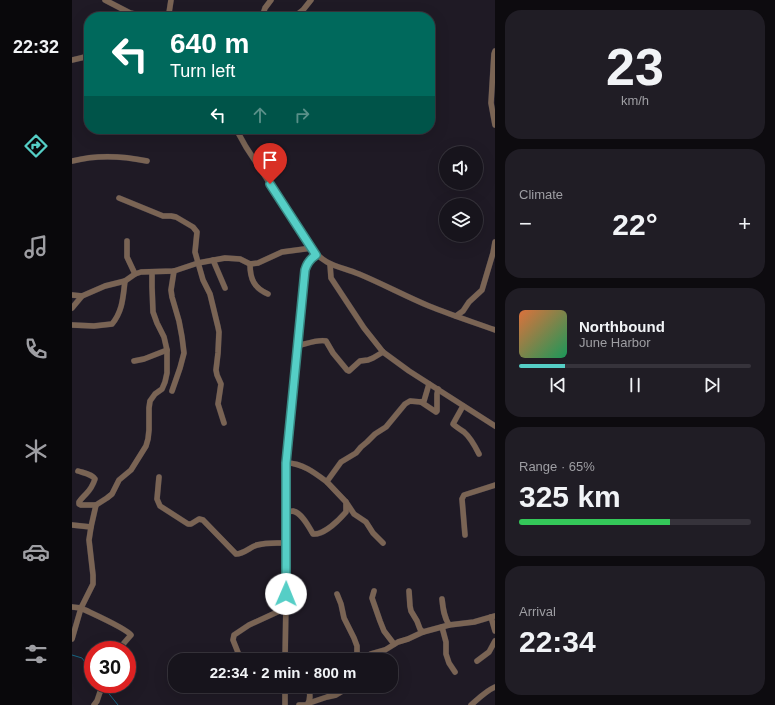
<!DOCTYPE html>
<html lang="en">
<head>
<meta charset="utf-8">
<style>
  :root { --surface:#17141c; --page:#201d25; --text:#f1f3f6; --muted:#9e9ea3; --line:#36333b; --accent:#55cec6 }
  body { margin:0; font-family:Arial,sans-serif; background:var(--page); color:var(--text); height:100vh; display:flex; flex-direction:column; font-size:15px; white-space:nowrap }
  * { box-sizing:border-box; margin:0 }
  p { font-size:13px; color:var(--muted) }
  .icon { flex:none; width:22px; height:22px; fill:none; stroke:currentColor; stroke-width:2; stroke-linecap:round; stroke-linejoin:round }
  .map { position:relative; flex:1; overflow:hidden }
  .sheet { display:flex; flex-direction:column; gap:10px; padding:10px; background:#0d0b0f; width:280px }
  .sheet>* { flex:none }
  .hud { position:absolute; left:12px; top:12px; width:351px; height:122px; border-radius:16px; box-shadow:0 4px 16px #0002,0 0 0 1px var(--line); background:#00695c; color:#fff; overflow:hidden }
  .buttons { position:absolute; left:367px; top:146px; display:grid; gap:8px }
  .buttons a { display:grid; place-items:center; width:44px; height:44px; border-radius:50%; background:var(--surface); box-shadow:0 4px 16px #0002,0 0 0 1px var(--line); font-size:20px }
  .speed { position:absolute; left:12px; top:641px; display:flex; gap:8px; font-size:20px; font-weight:700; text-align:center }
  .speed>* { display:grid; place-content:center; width:52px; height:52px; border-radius:50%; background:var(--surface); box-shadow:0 4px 16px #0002,0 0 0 1px var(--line); line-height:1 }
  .speed .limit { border:6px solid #d22; background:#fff; color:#111 }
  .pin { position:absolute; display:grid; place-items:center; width:34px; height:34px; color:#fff; margin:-41px -17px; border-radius:50% 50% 50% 0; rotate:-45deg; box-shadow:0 0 4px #0007 }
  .pin .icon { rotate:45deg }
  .me { position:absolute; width:44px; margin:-22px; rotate:1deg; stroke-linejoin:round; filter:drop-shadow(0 0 3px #0008) }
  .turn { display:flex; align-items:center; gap:14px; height:84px; padding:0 20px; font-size:18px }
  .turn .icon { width:52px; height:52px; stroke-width:2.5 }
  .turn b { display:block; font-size:28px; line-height:34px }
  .lanes { display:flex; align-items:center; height:38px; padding:0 20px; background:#0003; justify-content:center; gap:20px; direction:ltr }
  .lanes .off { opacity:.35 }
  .big { font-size:30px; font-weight:700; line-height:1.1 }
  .sheet .widget { flex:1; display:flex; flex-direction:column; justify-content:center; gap:6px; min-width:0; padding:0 14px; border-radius:16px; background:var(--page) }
  .sheet .dial { align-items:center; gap:0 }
  .dial b { font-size:52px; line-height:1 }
  .song { display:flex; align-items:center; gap:12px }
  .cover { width:48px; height:48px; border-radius:6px; background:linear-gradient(135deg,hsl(20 70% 55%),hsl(150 70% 35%)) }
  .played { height:4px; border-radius:2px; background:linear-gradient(90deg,var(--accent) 20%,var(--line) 20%) }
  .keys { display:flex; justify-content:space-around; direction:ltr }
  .heat { display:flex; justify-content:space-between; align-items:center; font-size:22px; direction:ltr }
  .charge { height:6px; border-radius:3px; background:linear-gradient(90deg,#34c759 65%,var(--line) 0) }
  .trip { position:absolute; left:96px; top:653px; width:230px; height:40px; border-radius:16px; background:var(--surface); box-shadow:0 4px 16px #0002,0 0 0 1px var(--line); font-weight:700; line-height:40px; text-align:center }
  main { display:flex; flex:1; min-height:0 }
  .dock { display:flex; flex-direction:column; width:72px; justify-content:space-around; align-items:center; background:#09080b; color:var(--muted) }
  .dock .icon { width:28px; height:28px }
  .dock .active { color:var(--accent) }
  .dock b { font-size:18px; color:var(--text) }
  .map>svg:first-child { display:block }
</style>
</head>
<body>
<main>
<nav class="dock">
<b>22:32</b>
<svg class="icon active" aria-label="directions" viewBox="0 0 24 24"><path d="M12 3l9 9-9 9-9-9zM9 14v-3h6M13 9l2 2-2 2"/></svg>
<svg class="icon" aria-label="music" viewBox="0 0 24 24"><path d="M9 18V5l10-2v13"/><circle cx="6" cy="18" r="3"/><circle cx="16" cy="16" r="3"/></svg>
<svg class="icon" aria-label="phone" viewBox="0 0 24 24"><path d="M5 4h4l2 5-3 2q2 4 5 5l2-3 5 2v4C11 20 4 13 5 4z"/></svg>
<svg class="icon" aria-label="climate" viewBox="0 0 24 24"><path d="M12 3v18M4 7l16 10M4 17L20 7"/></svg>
<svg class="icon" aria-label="car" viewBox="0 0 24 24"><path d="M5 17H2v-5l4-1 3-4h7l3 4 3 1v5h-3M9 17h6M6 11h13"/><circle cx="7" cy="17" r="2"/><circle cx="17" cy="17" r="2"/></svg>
<svg class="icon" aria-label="filters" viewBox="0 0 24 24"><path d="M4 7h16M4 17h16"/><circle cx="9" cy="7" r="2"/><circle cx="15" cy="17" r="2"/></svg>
</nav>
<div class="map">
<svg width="423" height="705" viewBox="0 0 423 705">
  <rect width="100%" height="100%" fill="#1f1a25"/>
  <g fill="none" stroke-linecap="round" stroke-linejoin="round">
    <g stroke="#176581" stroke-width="1">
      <polyline points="0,655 10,658 21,673"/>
      <polyline points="34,690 46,705"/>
    </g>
    <g stroke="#3a3540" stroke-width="6">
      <g id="minor">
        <polyline points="33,0 58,13 76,17"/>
        <polyline points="99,17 97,13 99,0"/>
        <polyline points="190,17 193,8 199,0"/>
        <polyline points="222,17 231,10 239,0"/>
        <polyline points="423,51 422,54 419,103 423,125"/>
        <polyline points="0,60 17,56"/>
        <path d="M 164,129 L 174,147 L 240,248 C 252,266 268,266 287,274 C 311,284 333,296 357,306 C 379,315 401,322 423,330"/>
        <path d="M 0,161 C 23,155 51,156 75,161"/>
        <polyline points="47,198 91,216 99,216 104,217 121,227 125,232 123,252 131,280 138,294 146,327 147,332 146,353 144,370 145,375 149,384 146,404 152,423"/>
        <polyline points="55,241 55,257 63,274"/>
        <polyline points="141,260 153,288"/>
        <path d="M 178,264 C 178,279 182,288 196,294"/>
        <polyline points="258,264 259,278 292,328 311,352 337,371 423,426"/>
        <polyline points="0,295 10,296"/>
        <polyline points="0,308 10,296 33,286 53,281 63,274 69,272 102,271 126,263 153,258 168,259 178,264 186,263 210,252 240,248"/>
        <polyline points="384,316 391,311 397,302 410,290 421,253 423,242"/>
        <path d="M 0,325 L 22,326 L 40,324 C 51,311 51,296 53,281"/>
        <path d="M 225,346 C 234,344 246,339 254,341 L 261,353 L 275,370 L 277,371 L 288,361 L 296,360 L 301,358 L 311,352"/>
        <polyline points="62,361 72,359 95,350"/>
        <polyline points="100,391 108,368 112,353 110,337 107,321 100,297 99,290 102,271"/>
        <polyline points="349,402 364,412 365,411 365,394 366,389"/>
        <path d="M 391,406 L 381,424 C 384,427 388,429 392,432 C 398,437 403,446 407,454"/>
        <path d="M 215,463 C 230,463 243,473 255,482"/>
        <path d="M 6,471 C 12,473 20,474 23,479 C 21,485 18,490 14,494 C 11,497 9,499 7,502 L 7,504 L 9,505 L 24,505 L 35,498 L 40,494 L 47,480 L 59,470 L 74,446 L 76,439 L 77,430 L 77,408 L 78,401 L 83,394 L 90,389 L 93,382 L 95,373 L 95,350 L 92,337 L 85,323 L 81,312 L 80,287 L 80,272"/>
        <path d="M 87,477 L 85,499 L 88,506 L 116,524 L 119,524 L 127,519 L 131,520 L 164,554 C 172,554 178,547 185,545 C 195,542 205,543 215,543"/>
        <polyline points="274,502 282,514 294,522 301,533 311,543"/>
        <path d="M 214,512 C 217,512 219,511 221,511 C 230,513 237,527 241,534 C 252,535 267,520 274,512 L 274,502 L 255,482 L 256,480 L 269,462 L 284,453 L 289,447 L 295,442 L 303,434 L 314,427 L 333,404 L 338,401 L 349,402 L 352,401 L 357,384"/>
        <polyline points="0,525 19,527"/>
        <polyline points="393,535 390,499 392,495 423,485"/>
        <polyline points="302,591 300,598 308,621 312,631 322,644"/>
        <polyline points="337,591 338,606 339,611 345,621 348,629 351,632"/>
        <polyline points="265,594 269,604 272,618 282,638 285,646 285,656 289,659"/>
        <path d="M 370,599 C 371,609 372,617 377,625"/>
        <polyline points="0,607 9,608 21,584 21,575 17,540 19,527 24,505"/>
        <polyline points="419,617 423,631"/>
        <polyline points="370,627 374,642 374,654 377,663 383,672"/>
        <path d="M 0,639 L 9,608 C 19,613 54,628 59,635 L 52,643 L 49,650"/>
        <polyline points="169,660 161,640 162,635 177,625 214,608"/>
        <path d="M 213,660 L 215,543 L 215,463 L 233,270 C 235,263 238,259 244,255"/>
        <polyline points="288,660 299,654 313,650 326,642 336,639 351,632 377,625 402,622 423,616"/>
        <polyline points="405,661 417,652 423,641"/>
        <polyline points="237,703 255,697 264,695 269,692"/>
        <polyline points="22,705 25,701 28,692 37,684"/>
        <polyline points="213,705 213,686"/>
        <path d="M 227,705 L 235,705 C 240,699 237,692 237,686"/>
        <path d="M 399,705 C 406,699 415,690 423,687"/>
      </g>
    </g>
    <use href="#minor" stroke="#7a6454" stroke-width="5.5"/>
  </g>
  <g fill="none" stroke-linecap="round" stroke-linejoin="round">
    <g stroke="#378681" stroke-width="10">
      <path id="route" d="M 198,184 L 244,255 C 238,259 235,263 233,270 L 214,463 L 214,594"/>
    </g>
    <use href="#route" stroke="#55cec6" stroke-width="7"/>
  </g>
</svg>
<div class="buttons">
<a><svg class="icon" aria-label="sound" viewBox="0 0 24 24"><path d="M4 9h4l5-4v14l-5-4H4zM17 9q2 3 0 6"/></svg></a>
<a><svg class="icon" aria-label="layers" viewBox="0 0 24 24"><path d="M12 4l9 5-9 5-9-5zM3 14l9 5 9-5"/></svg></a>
</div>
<div class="speed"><div class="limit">30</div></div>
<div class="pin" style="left:198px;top:184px;background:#d93025"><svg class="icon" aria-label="arrive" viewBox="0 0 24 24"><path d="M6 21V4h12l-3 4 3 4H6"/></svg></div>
<svg class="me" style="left:214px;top:594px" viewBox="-20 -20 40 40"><circle r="19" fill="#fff"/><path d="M0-13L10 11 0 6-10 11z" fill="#55cec6"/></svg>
<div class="trip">22:34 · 2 min · 800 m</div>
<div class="hud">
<div class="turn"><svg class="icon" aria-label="left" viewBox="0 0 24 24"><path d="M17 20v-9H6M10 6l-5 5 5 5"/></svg><div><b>640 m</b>Turn left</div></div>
<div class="lanes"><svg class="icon" aria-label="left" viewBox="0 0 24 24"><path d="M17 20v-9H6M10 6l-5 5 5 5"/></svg><svg class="icon off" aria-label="ahead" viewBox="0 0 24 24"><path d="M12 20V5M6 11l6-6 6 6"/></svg><svg class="icon off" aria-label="right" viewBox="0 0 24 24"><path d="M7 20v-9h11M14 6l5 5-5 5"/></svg></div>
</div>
</div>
<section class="sheet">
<div class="widget dial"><b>23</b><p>km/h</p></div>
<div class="widget"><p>Climate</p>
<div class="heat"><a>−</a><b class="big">22°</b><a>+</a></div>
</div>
<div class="widget">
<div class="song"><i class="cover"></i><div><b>Northbound</b><p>June Harbor</p></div></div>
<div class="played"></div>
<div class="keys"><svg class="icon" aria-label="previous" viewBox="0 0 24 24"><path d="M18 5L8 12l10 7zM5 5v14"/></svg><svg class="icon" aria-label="pause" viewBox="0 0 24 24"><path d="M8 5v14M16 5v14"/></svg><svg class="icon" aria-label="next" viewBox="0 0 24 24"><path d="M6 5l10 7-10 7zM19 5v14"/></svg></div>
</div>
<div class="widget"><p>Range · 65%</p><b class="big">325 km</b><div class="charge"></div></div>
<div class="widget"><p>Arrival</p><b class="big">22:34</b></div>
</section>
</main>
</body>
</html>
